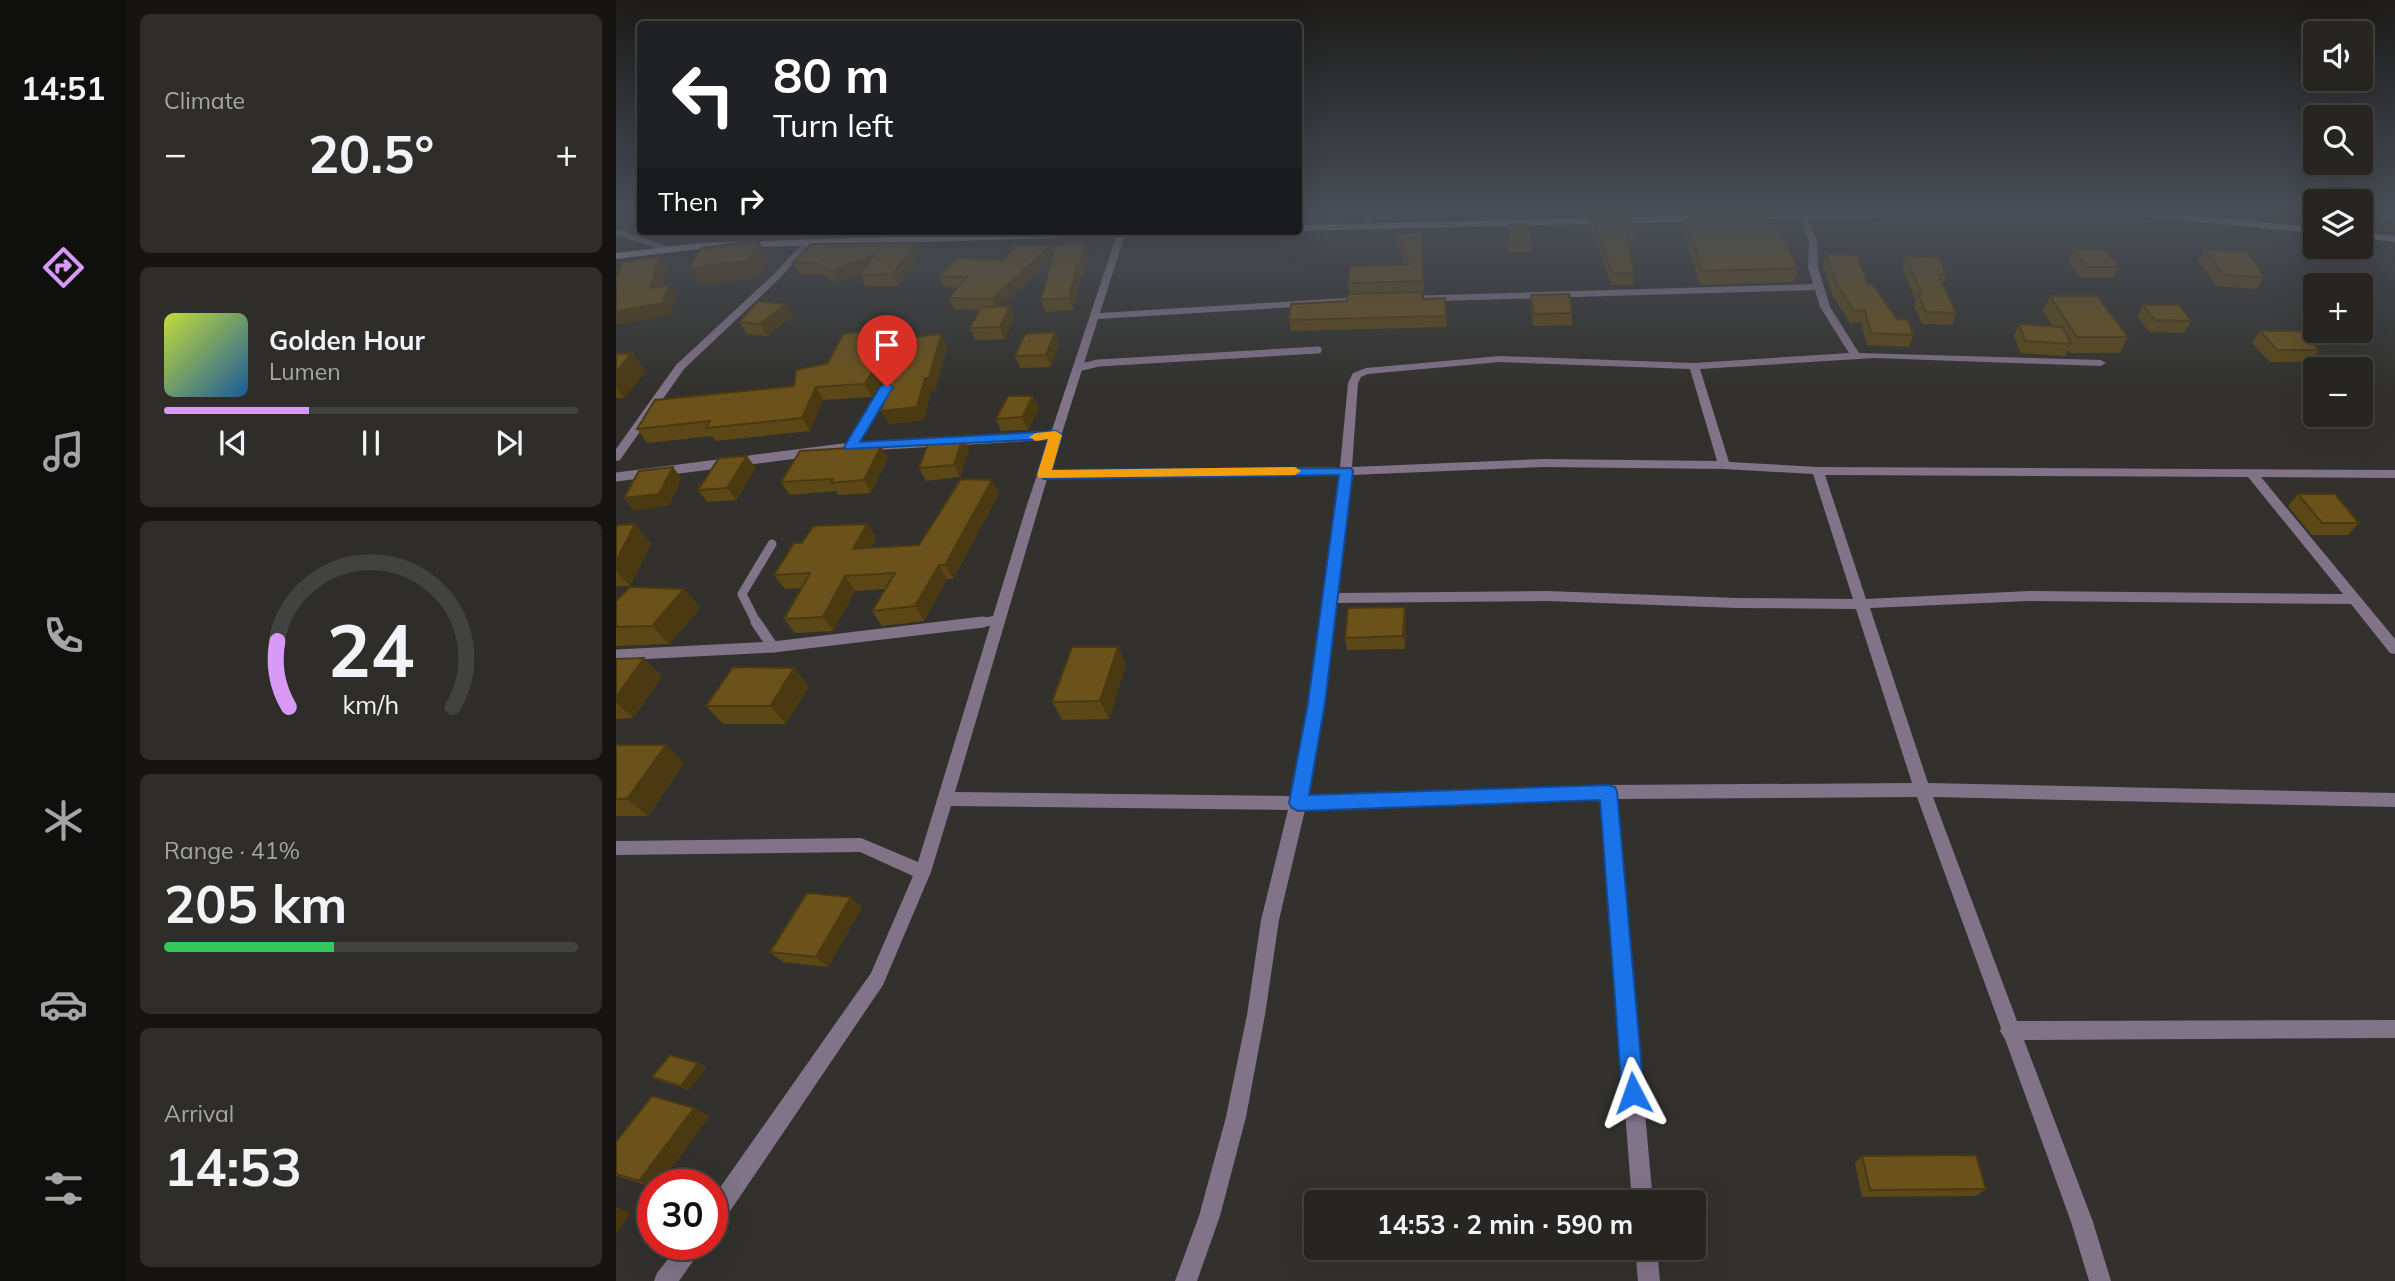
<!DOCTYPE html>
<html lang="en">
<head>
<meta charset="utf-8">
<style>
  :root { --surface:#262522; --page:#2e2d2a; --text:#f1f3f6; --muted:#a4a5a5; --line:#424240; --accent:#d99af7 }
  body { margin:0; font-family:Mulish,sans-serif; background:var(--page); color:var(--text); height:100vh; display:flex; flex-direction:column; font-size:26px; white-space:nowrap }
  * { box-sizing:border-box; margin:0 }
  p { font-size:23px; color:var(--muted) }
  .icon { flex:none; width:38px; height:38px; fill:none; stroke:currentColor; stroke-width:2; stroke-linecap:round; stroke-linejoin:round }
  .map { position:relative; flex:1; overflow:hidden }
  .drawer { display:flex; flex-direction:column; gap:14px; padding:14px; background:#151413; width:490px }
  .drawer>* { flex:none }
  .top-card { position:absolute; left:21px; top:21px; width:665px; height:214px; border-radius:7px; box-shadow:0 7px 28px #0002,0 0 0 2px var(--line); background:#202124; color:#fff; overflow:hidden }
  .buttons { position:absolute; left:1687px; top:21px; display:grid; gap:14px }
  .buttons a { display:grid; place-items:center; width:70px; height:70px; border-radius:7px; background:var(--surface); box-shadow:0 7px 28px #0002,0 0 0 2px var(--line); font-size:35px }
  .speed { position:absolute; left:21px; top:1169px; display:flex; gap:14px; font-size:35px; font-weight:700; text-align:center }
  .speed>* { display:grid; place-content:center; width:91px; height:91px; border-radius:50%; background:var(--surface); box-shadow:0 7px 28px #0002,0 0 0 2px var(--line); line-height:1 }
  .speed .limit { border:10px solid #d22; background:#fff; color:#111 }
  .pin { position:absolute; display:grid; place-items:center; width:60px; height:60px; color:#fff; margin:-72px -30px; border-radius:50% 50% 50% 0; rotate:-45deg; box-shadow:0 0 7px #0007 }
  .pin .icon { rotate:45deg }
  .me { position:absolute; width:77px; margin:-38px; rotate:356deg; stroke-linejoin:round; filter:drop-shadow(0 0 5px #0008) }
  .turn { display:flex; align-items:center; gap:24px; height:147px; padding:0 21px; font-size:32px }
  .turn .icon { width:91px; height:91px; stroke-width:2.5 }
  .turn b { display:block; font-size:49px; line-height:60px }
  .then { display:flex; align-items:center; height:66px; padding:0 21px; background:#0003; gap:14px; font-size:26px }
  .big { font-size:52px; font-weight:700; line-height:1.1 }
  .drawer .tile { flex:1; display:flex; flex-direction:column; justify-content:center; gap:10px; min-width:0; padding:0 24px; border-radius:10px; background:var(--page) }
  .drawer .dial { align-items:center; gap:0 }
  .dial svg { height:182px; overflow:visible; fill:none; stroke:var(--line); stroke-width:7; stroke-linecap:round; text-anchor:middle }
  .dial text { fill:var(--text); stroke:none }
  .song { display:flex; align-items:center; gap:21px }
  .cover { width:84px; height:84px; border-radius:10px; background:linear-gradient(135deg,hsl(70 70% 55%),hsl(210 70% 35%)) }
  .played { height:7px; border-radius:4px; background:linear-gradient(90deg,var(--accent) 35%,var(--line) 35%) }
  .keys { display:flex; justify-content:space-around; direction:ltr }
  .heat { display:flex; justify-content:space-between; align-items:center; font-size:38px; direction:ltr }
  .charge { height:10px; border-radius:5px; background:linear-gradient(90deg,#34c759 41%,var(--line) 0) }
  .trip { position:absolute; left:688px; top:1190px; width:402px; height:70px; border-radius:7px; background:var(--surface); box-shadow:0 7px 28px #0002,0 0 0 2px var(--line); font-weight:700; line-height:70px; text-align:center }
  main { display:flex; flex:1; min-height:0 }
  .dock { display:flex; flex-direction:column; width:126px; justify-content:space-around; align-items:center; background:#0f0f0e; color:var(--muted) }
  .dock .icon { width:49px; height:49px }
  .dock .selected { color:var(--accent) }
  .dock b { font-size:32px; color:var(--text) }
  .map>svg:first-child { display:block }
</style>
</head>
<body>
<main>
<nav class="dock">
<b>14:51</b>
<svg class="icon selected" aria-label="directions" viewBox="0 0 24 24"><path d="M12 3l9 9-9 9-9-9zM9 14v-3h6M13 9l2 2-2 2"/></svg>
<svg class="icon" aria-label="music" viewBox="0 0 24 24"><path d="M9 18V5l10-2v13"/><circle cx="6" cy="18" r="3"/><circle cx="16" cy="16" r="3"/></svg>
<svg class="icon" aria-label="phone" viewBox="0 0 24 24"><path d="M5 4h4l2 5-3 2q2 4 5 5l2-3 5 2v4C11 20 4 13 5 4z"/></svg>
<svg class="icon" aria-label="climate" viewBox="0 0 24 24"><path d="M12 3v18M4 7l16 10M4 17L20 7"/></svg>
<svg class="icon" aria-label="car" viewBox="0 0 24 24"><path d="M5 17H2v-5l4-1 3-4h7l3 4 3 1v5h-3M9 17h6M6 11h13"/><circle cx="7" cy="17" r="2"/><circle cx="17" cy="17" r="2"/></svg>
<svg class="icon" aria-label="filters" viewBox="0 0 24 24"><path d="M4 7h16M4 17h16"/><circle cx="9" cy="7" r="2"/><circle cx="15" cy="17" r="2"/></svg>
</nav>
<section class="drawer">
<div class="tile"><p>Climate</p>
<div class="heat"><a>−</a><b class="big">20.5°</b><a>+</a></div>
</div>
<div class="tile">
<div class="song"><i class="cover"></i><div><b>Golden Hour</b><p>Lumen</p></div></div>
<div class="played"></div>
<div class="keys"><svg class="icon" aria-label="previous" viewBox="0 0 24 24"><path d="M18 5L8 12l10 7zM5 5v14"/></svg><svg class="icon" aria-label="pause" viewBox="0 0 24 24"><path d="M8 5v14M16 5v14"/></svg><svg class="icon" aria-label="next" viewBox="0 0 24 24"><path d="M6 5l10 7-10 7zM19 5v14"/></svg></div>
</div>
<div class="tile dial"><svg viewBox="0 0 100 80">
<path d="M14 69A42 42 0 1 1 86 69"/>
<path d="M14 69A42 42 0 0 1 9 40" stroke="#d99af7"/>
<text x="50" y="56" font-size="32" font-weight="700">24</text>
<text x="50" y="72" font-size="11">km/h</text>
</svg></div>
<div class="tile"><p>Range · 41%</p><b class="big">205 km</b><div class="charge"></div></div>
<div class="tile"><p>Arrival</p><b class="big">14:53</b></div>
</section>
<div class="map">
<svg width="1779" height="1281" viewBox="0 0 1779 1281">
  <rect width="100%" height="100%" fill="#32312d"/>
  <g fill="#513d09">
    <polygon points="1637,213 1699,213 1699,223 1641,217"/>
    <polygon points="1745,213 1779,213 1779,231 1745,228"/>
  </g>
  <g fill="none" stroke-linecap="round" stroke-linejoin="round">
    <g stroke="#817388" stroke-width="7">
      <polyline points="1765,213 1767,217 1779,218"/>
      <polyline points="462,368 482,363 702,350"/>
      <polyline points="267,394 276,379"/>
    </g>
    <g stroke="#817388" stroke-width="9">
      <polyline points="235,447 268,393"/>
      <polyline points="0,477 235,447 440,435"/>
      <polyline points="141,624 126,594 156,544"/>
      <polyline points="353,624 383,620"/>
    </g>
    <g stroke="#817388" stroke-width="11">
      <polyline points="140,622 157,647"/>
      <polyline points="0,655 157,647 367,622"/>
    </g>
    <g fill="#817388" fill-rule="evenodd">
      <polygon points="749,213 757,213 754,228 747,226"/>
      <path d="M 1184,213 L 1191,214 L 1201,242 L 1202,267 L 1214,307 L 1243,353 L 1485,360 L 1490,363 L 1485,366 L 1258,358 L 1084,369 L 1113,462 L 1202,467 L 1779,470 L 1779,478 L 1645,477 L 1779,639 L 1779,654 L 1774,653 L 1735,604 L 1413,601 L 1254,608 L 1312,783 L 1779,793 L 1779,807 L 1317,797 L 1401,1021 L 1779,1020 L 1779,1038 L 1408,1040 L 1477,1222 L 1495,1281 L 1473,1281 L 1455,1222 L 1389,1039 L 1384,1031 L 1385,1028 L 1301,797 L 1001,799 L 1037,1202 L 1016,1202 L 985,799 L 689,810 L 663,920 L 649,1015 L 630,1117 L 604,1216 L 581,1281 L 559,1281 L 583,1216 L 610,1117 L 631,1015 L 645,920 L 672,810 L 335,806 L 315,872 L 267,985 L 104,1226 L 96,1229 L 96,1199 L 255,973 L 297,876 L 244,852 L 0,855 L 0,841 L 245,838 L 302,862 L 410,508 L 502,231 L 510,231 L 484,313 L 747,297 L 752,300 L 747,303 L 482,319 L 434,471 L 724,467 L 732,383 L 737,373 L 750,368 L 884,356 L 1078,363 L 1233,353 L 1204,307 L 1199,290 L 788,302 L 783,299 L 788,296 L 1197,284 L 1192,267 L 1193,242 ZM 884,362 L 1074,369 L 1101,461 L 927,459 L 736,467 L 742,383 L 745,377 L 752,374 ZM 927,467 L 1108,469 L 1197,474 L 1237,599 L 1121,598 L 931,591 L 723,593 L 735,475 ZM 723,475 L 702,646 L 675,796 L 339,792 L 431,479 ZM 1209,475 L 1632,477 L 1727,594 L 1413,591 L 1250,599 ZM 931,601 L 1121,608 L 1240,609 L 1296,783 L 992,785 L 691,796 L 721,603 Z"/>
      <polygon points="1627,213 1635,213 1644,223 1637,225"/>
      <polygon points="0,229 51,246 53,248 45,250 0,235"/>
      <polygon points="240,231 248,231 242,241 239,242 235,239"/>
      <polygon points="189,240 196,242 164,278 68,369 4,460 0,461 0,449 60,365 158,274"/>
      <polygon points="64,1244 89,1244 63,1281 38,1281 41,1273"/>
      <polygon points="1019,1248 1041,1248 1044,1281 1022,1281"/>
    </g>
    <g fill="#af98ba" fill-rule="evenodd">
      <polygon points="1197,213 1291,213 1287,216 682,231 682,225"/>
      <polygon points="1520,213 1547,213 1699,227 1699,233 1524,216"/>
      <polygon points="477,231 566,231 562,234 83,249 0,259 0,253 83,243"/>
      <polygon points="1745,232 1779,236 1779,242 1745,238"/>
    </g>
  </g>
  <g fill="#5c4716">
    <polygon points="24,213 24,226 17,225 9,214"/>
    <polygon points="763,213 828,213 828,215 763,217"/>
    <polygon points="946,213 1005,213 1005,214 1018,234 1017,245 1013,245 1018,273 1017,285 995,285 974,226 975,215 995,215 946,214"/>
    <polygon points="1111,213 1143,213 1146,221 1182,268 1179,282 1084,285 1068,234 1070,220 1110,219"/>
    <polygon points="59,231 115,231 63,232"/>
    <polygon points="806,231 808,299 829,298 831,327 675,331 673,320 731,301 734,294 732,283 789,265 782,245 781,234"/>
    <polygon points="915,241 915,252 891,253 891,242"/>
    <polygon points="299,243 304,254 283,286 250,287 244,275 246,273 221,283 207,274 184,275 177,263"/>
    <polygon points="436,244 438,250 473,253 468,276 465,277 457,310 429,312 425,300 436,259 385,306 398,317 389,339 359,340 354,328 363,310 338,309 333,298 342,288 328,287 323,276 388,260"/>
    <polygon points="1457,249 1503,267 1497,278 1465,278 1452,261"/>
    <polygon points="1588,249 1648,277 1641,289 1600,286 1582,261"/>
    <polygon points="1210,254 1252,285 1281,319 1297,335 1293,347 1251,345 1245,322 1234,323 1217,297 1207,266"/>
    <polygon points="1289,256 1331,274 1327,285 1340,313 1336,325 1306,324 1298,306 1300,301 1286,268"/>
    <polygon points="915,295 956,313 956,325 917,326 915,307"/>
    <polygon points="1434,296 1512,337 1504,353 1454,353 1452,350 1449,356 1404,353 1398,336 1403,324 1437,327 1427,311"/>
    <polygon points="170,304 177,316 151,336 130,334 123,322"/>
    <polygon points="1527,305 1575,321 1568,333 1533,332 1521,316"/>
    <polygon points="273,329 279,340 331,347 319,391 315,391 308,420 273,424 271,393 266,383 275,366 256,397 207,400 194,431 100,441 96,436 31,443 21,429 178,386 212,363"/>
    <polygon points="1644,331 1703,350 1695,362 1654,362 1636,343"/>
    <polygon points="439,332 443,344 435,367 404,368 399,356"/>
    <polygon points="0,354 30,371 8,398 0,398"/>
    <polygon points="423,408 412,430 385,431 380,419"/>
    <polygon points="347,437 353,450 344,477 310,481 303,468"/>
    <polygon points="265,446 272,458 255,493 223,495 220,491 174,495 165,482"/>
    <polygon points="140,468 120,500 91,502 82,490"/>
    <polygon points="376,480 383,494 337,579 331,579 308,621 266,626 256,611 270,589 239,591 217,631 179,633 168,619 185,588 169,589 158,575 186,543 251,524 260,538 255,548 303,545"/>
    <polygon points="1682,494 1743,523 1732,535 1696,535 1672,506"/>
    <polygon points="0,528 35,543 14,586 0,586"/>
    <polygon points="68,589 84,608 53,644 0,646 0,601"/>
    <polygon points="789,607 790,620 789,649 731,650 729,638"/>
    <polygon points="502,647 510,665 493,719 446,720 436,702"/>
    <polygon points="0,659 46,676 17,718 0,719"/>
    <polygon points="193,686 170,724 107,724 90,706"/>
    <polygon points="0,745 50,745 68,763 32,816 0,816"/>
    <polygon points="246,907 212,967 167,962 154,952"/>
    <polygon points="82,1063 90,1068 73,1090 44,1081 36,1077"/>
    <polygon points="94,1116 37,1185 37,1187 0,1176 0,1142"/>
    <polygon points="1246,1156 1370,1189 1360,1196 1246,1197 1239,1163"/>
  </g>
  <g fill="#4b3912">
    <polygon points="143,241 153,258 143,278 84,285 73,268"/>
    <polygon points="469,242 473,253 468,276 464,265"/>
    <polygon points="299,243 304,254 283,286 277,274"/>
    <polygon points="436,244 440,255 381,310 376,299"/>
    <polygon points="259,254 265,265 221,283 215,272"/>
    <polygon points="44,256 52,267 43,299 34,288"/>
    <polygon points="461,265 465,277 457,310 453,298"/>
    <polygon points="53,285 60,296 54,315 0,324 0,311"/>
    <polygon points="170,304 177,316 151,336 144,324"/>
    <polygon points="394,306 398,317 389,339 384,327"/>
    <polygon points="273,329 280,342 284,361 277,363 256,397 249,384 270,350 268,341"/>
    <polygon points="439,332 443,344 435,367 430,355"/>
    <polygon points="325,334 331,347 319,391 315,391 308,420 273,424 265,411 309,378"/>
    <polygon points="16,353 30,371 8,398 0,388 0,372"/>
    <polygon points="200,387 207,400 194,431 186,418"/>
    <polygon points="417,396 423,408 412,430 406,417"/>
    <polygon points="347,437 353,450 344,477 338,465"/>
    <polygon points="265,446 272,458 255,493 248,480"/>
    <polygon points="131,456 140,468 120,500 111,488"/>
    <polygon points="57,467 66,479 53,506 18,511 8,498"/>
    <polygon points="376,480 383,494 337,579 329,565"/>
    <polygon points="19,524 35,543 14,586 0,571 0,561"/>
    <polygon points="251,524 260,538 246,564 237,549"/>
    <polygon points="323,565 331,579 308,621 299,606"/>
    <polygon points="229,576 239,591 217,631 207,617"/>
    <polygon points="68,589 84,608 53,644 36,626"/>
    <polygon points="789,607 790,620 789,649 787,636"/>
    <polygon points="502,647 510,665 493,719 484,701"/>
    <polygon points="28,658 46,676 17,718 0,702 0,697"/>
    <polygon points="178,668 193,686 170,724 154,706"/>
    <polygon points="50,745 68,763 32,816 11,799"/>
    <polygon points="235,897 246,907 212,967 200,957"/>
    <polygon points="82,1063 90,1068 73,1090 65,1086"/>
    <polygon points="78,1108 94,1116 43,1185 37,1185 37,1187 23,1181"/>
    <polygon points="0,1207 15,1213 0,1234"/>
  </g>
  <g fill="#6b521a" stroke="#4b3912" stroke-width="2">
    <polygon points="11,213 24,213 24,216 9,214"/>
    <polygon points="1113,213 1143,213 1146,221 1158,220 1182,268 1086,271 1070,220 1115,219"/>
    <polygon points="1010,214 1018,234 1011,234 1018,273 996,273 975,215"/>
    <polygon points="912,224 915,241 891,242 894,225"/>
    <polygon points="806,231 807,281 732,283 734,266 793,264 781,234"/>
    <polygon points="143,241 133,261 73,268 85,248"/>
    <polygon points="469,242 464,265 461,265 453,298 425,300 440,244"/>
    <polygon points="299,243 277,274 244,275 259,254 215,272 201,263 177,263 195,244"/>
    <polygon points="399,244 436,244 376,299 333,298 351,277 323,276 341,258 388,260"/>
    <polygon points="1457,249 1488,249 1503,267 1470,267"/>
    <polygon points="1588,249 1632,252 1648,277 1607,275"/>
    <polygon points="1210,254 1241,255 1252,285 1256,284 1281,319 1292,320 1297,335 1255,333 1249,310 1238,311 1221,285"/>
    <polygon points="44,256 34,288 53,285 46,303 0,311 0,278 1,277 7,262"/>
    <polygon points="1289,256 1323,257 1331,274 1322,274 1340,313 1310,312 1302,294 1306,294"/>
    <polygon points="807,292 807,299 829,298 830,316 673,320 675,304 731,301 731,294"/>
    <polygon points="953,294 956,313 918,314 915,295"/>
    <polygon points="1434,296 1481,296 1512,337 1461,337"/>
    <polygon points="142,301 170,304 144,324 123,322"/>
    <polygon points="1527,305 1563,305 1575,321 1539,320"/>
    <polygon points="394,306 384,327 354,328 365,307"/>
    <polygon points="1403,324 1447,327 1455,344 1409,341"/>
    <polygon points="273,329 268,341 325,334 313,378 309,378 301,407 265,411 274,383 266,383 281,356 278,348 270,350 249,384 200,387 186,418 90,428 94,421 21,429 39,400 178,386 180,370 212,363 227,334"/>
    <polygon points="1644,331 1684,331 1703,350 1661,350"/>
    <polygon points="439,332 430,355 399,356 409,334"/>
    <polygon points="16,353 0,372 0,354"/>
    <polygon points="392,396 417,396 406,417 380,419"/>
    <polygon points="347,437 338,465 303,468 313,441"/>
    <polygon points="265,446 248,480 215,483 217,479 165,482 184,451"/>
    <polygon points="131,456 111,488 82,490 103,458"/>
    <polygon points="57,467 43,494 8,498 23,471"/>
    <polygon points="345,479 376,480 329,565 323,565 299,606 256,611 279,573 229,576 207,617 168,619 194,573 158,575 178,543 186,543 197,526 251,524 237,549 303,545"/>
    <polygon points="1682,494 1719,494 1743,523 1706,523"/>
    <polygon points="19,524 0,561 0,528 2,525"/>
    <polygon points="14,587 68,589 36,626 0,627 0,601"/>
    <polygon points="789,607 787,636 729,638 732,608"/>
    <polygon points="456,647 502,647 484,701 436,702"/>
    <polygon points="28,658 0,697 0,659"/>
    <polygon points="117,667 178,668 154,706 90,706"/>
    <polygon points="0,745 50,745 11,799 0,799"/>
    <polygon points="191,893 235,897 200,957 154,952"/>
    <polygon points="54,1055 82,1063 65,1086 36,1077"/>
    <polygon points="36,1096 78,1108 23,1181 0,1174 0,1142"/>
    <polygon points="1360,1155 1370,1189 1254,1190 1246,1156"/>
  </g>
  <linearGradient id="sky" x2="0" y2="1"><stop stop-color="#1c1b19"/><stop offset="0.54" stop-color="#494e57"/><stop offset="1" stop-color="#494e57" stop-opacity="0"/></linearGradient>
  <rect width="1779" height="392" fill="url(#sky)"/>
  <polygon fill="#1a73e8" stroke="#114b97" stroke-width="2" points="271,383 277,387 244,442 440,431 446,435 436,470 735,468 737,471 709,703 693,795 992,785 999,787 1001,792 1028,1093 1025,1101 1017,1104 1009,1101 1006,1093 984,800 682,811 676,808 673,803 692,703 723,475 428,479 421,475 432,439 230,449 228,447 264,387"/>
  <polygon fill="#f59e0b" points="440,431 446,435 436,470 679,467 685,471 679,475 423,478 421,475 432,439 420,441 413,437 420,433"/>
</svg>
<div class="buttons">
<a><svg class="icon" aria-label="sound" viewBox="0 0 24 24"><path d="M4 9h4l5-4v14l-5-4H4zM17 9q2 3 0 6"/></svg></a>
<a><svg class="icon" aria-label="search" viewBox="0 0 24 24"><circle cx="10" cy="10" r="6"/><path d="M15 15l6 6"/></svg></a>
<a><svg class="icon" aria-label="layers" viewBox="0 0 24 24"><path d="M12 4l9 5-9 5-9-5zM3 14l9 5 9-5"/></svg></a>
<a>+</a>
<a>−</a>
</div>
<div class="speed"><div class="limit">30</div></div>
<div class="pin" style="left:271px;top:387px;background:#d93025"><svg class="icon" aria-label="arrive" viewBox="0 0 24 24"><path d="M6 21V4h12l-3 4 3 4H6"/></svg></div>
<svg class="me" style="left:1017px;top:1093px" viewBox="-20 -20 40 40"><path d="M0-17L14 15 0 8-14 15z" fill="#1a73e8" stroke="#fff" stroke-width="4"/></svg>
<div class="trip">14:53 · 2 min · 590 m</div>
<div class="top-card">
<div class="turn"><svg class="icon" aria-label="left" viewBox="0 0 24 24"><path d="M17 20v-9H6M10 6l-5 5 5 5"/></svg><div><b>80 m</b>Turn left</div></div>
<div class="then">Then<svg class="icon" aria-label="right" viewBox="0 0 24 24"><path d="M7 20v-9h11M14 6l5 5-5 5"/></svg></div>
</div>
</div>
</main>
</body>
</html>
